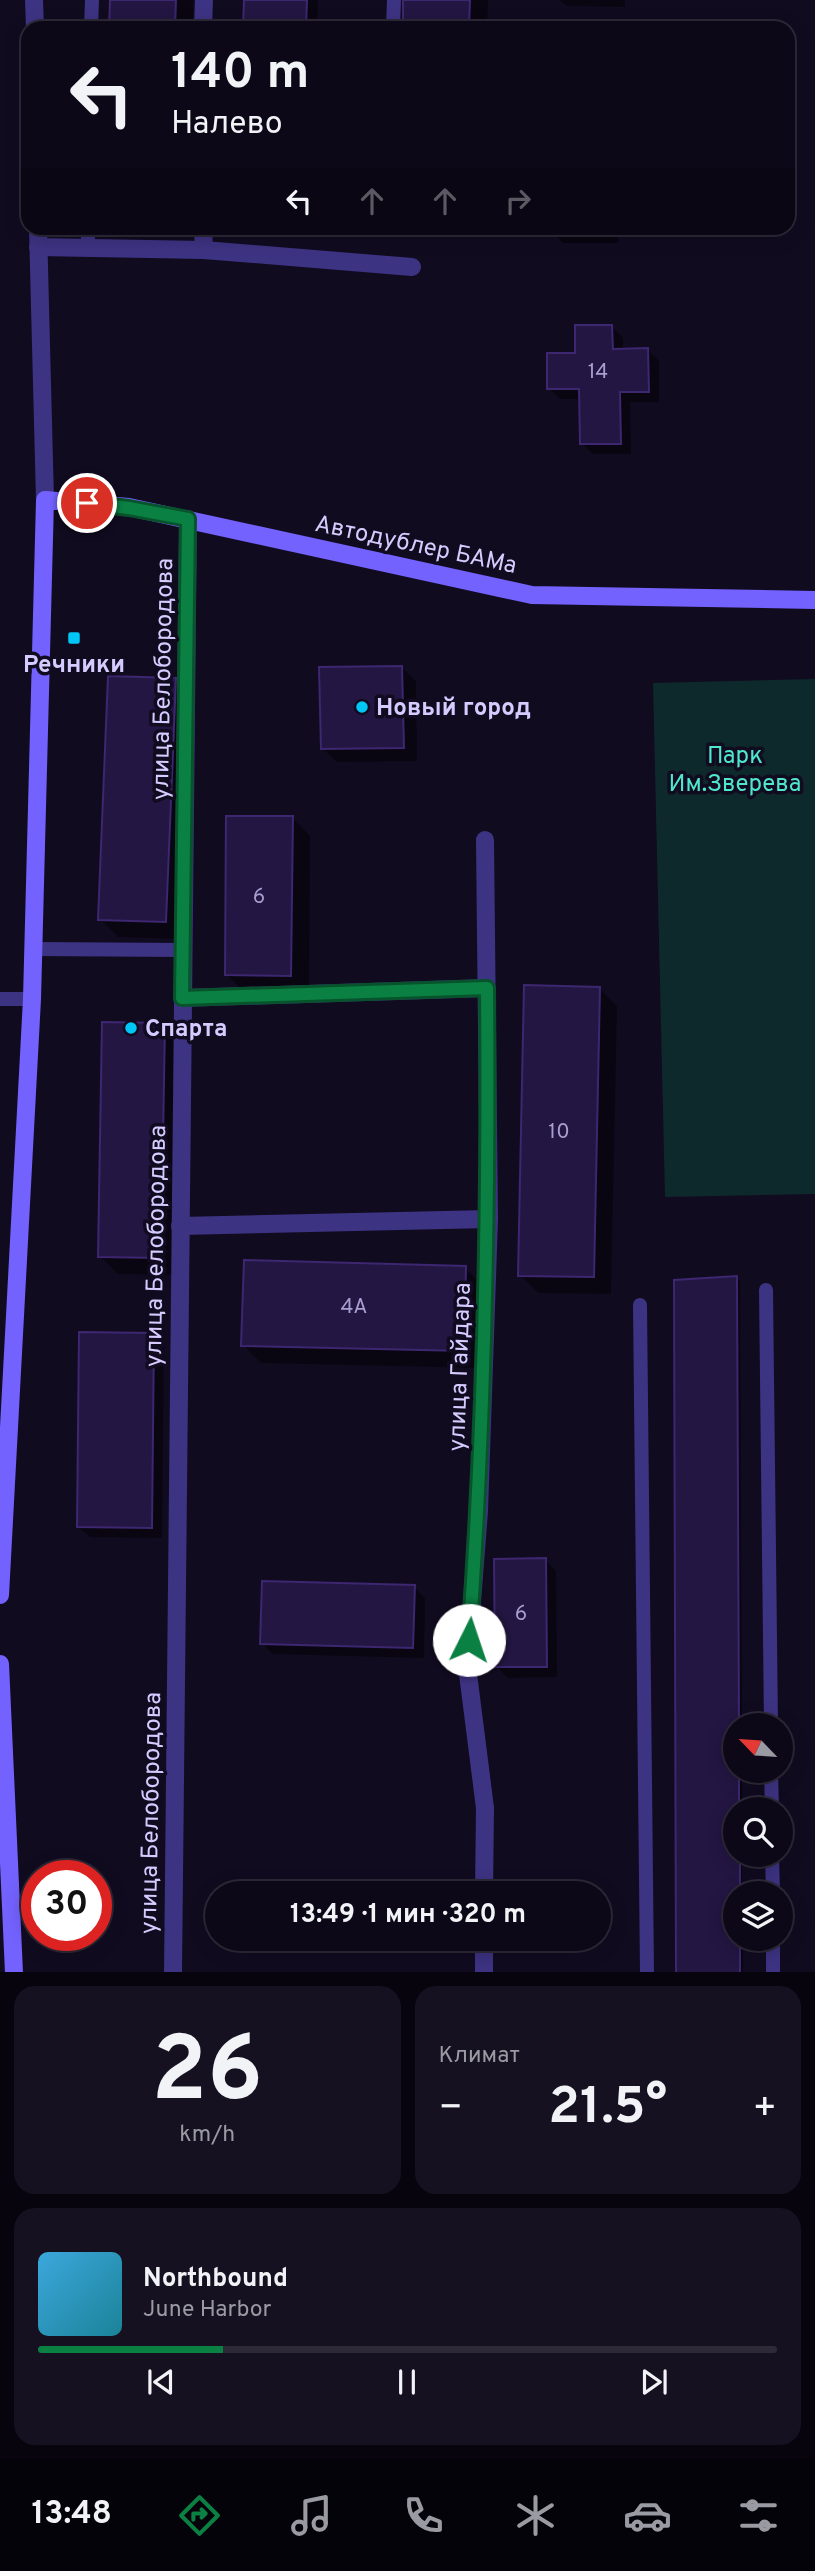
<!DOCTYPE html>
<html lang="ru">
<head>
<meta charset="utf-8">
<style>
  :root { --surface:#0d0818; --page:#161121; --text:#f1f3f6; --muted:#9a9aa2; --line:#2d2937; --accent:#0b8043 }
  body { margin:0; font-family:Overpass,sans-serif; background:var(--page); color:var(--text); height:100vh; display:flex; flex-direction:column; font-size:26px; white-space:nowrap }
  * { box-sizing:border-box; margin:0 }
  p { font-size:23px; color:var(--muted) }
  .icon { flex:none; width:38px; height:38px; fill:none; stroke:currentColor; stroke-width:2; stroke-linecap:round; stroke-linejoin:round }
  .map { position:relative; height:1972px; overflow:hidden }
  .details { display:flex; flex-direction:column; gap:14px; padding:14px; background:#07040d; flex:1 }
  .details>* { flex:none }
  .banner { position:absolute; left:21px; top:21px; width:774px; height:214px; border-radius:21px; box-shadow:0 4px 18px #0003,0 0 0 2px var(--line); background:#0d0818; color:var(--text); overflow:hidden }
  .needle { width:46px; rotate:295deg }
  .tools { position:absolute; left:723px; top:1713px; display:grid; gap:14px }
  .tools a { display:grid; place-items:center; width:70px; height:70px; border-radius:50%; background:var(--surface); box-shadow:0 4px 18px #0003,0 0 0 2px var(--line); font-size:35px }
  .speed { position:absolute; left:21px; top:1860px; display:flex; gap:14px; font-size:35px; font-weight:700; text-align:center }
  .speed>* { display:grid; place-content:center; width:91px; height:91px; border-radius:50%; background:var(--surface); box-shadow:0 4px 18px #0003,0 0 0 2px var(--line); line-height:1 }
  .speed .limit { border:10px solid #d22; background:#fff; color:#111 }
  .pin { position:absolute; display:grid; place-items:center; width:60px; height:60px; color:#fff; margin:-30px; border:4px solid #fff; border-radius:50%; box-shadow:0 2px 7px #0007 }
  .me { position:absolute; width:77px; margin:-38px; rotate:4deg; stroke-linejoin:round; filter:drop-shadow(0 0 5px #0008) }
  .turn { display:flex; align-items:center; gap:24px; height:147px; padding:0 35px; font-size:32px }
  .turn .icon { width:91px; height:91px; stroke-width:2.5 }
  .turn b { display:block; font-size:49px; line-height:60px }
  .lanes { display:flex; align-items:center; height:66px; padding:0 35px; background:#0003; justify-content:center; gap:35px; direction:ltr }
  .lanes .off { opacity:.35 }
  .big { font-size:52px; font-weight:700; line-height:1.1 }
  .details .tile { flex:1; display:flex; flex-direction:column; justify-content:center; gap:10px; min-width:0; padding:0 24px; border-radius:21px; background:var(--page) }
  .details .dial { align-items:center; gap:0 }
  .dial b { font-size:91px; line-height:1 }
  .song { display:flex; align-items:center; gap:21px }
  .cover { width:84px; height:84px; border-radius:10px; background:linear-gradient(135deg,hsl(200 70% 55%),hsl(190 70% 35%)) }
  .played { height:7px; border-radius:4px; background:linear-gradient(90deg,var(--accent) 25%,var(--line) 25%) }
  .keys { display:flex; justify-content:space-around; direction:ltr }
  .heat { display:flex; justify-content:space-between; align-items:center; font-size:38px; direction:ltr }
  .details .tiles { flex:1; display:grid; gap:14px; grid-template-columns:1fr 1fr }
  .tile:last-child { grid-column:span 2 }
  .trip { position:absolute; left:205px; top:1881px; width:406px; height:70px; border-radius:35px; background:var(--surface); box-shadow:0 4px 18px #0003,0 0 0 2px var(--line); font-weight:700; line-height:70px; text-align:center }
  .dock { display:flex; height:112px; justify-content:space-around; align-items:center; background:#05030a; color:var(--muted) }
  .dock .icon { width:49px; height:49px }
  .dock .active { color:var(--accent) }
  .dock b { font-size:32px; color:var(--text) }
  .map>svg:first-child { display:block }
</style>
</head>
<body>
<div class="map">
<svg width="815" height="1973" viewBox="0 0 815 1973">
  <rect width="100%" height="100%" fill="#110b20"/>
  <polygon fill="#0e292b" points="815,679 815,1194 665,1197 653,683"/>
  <g fill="#0007">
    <rect x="111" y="0" width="82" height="28"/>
    <polygon points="246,0 318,0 317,28 245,28"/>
    <polygon points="405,0 488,0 487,28 404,28"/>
    <polygon points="560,0 625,0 625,7 566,6"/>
    <polygon points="788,163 792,168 796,223 788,224"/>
    <polygon points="552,228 618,228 618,243 563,243 552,232"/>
    <polygon points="702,228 739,228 705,230"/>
    <polygon points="612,327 623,338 623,350 648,350 659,361 659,402 630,402 631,454 593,454 582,443 581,399 560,399 549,388 577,355"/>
    <polygon points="402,668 416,681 417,761 337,762 323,749"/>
    <polygon points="175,680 193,698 184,939 118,937 100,919"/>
    <polygon points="292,818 310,836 309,993 244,992 226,974"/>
    <polygon points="599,988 617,1006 611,1294 538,1293 520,1275"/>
    <polygon points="164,1025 182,1043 178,1275 118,1274 100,1256"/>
    <polygon points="465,1268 483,1286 482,1368 261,1363 243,1345"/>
    <polygon points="736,1278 740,1281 742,1726 735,1726 735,1771 742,1771 742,1810 735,1810 735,1855 742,1855 742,1894 735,1894 735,1939 743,1939 743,1973 678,1973"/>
    <polygon points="153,1335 164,1346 162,1538 90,1537 78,1526"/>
    <polygon points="545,1560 556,1571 557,1677 508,1678 497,1667"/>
    <polygon points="414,1587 425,1598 424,1658 273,1654 262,1643"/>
  </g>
  <g fill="#231643" stroke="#3c2770" stroke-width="2">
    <polygon points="110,0 176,0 175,28 109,28"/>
    <polygon points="244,0 307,0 306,28 243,28"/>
    <polygon points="403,0 470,0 469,28 403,28"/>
    <rect x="550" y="228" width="57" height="5"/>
    <polygon points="575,325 612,325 613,349 648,348 649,392 620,392 621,444 580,444 579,389 547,389 547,353 575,353"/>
    <polygon points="402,666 404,748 321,749 319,667"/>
    <polygon points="108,676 176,678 166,922 98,920"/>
    <polygon points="226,816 293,816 291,976 225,975"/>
    <polygon points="524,985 600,987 594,1277 518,1276"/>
    <polygon points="102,1022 165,1023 161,1258 98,1257"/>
    <polygon points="244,1260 466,1266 464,1351 241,1346"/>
    <polygon points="737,1276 739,1726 735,1726 735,1771 739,1771 739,1810 735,1810 735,1855 740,1855 740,1894 735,1894 735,1939 740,1939 740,1973 676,1973 674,1280"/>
    <polygon points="79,1332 154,1333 152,1528 77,1527"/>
    <polygon points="546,1558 547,1667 495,1667 494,1559"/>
    <polygon points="262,1581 415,1585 413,1648 260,1644"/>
  </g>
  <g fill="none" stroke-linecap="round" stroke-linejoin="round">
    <g stroke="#3d3383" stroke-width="14">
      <polyline points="91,28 92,0"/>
      <polyline points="393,28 394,0"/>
      <polyline points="88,248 88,228"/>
      <polyline points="33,949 183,950"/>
      <polyline points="0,999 32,999"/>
      <polyline points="766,1290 771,1726"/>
      <polyline points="640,1305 647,1973"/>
      <polyline points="771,1771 772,1810"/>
      <polyline points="772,1855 773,1894"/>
      <polyline points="773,1939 773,1973"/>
    </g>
    <g stroke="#3d3383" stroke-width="18">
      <polyline points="203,28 204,0"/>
      <polyline points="38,247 204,250 203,228"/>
      <polyline points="204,250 412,267"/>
      <polyline points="182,998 487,988"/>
      <polyline points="180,1226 489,1219"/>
      <polyline points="484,1894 485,1808 467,1666 479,1511 489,1219 485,840"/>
      <polyline points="173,1973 188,519"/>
      <polyline points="484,1973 484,1939"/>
    </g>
    <g stroke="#3d3383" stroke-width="18">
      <polyline points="34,0 35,28"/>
      <polyline points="38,228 45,500"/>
    </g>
    <g stroke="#7462ff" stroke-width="18">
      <polyline points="0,1595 32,999 45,500 129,507 532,595 815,600"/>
      <polyline points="0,1664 14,1973"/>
    </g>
  </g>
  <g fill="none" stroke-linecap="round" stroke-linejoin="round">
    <g stroke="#07532c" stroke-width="18">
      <path id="route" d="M 87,503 L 129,508 L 188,519 L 182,998 L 487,988 C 489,1206 485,1422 469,1640"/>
    </g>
    <use href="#route" stroke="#0b8043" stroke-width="12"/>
  </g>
  <g fill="#00c7f6" stroke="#110b20" stroke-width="2.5">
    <rect x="67" y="631" width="14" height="14" rx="3.5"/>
    <circle cx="362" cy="707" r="7"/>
    <circle cx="131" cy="1028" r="7"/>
  </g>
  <g text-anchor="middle" stroke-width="7" stroke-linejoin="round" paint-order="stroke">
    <g font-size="21" fill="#a89ed0">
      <text x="598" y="378">14</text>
      <text x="259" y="903">6</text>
      <text x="559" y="1138">10</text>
      <text x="354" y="1313">4А</text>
      <text x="521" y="1620">6</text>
    </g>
    <g font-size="24" fill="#d5cbff" stroke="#110b20">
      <text transform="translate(416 544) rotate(12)" y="8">Автодублер БАМа</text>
      <text transform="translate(162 679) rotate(-89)" y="8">улица Белобородова</text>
      <text transform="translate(155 1246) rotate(-89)" y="8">улица Белобородова</text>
      <text transform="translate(459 1367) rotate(-88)" y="8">улица Гайдара</text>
      <text transform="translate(150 1813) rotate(-89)" y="8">улица Белобородова</text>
    </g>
    <g font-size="24" font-weight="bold" fill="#d5cbff" stroke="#110b20" text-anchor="start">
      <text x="74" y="672" text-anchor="middle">Речники</text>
      <text x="376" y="715">Новый город</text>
      <text x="145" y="1036">Спарта</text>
    </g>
    <g font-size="24" fill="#4fe6ce" stroke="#110b20">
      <text x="735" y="763">Парк<tspan x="735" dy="28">Им.Зверева</tspan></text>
    </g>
  </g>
</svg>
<div class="tools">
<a><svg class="needle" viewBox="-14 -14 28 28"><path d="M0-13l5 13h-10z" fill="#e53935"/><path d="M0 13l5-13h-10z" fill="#9a9aa2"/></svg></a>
<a><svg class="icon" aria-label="search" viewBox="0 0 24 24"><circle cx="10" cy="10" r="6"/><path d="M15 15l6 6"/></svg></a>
<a><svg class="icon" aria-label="layers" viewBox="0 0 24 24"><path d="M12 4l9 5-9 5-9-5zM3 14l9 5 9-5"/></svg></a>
</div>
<div class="speed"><div class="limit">30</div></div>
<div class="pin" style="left:87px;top:503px;background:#d93025"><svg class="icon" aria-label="arrive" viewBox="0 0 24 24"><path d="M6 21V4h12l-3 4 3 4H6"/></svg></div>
<svg class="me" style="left:469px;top:1640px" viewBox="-20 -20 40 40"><circle r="19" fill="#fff"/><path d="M0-13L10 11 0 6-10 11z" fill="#0b8043"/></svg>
<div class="trip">13:49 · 1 мин · 320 m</div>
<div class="banner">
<div class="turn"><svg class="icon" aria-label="left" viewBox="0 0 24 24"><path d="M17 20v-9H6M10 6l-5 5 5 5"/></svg><div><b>140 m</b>Налево</div></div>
<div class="lanes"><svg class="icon" aria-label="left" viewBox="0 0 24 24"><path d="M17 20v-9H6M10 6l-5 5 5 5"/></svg><svg class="icon off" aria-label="ahead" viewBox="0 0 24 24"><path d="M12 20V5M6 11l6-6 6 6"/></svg><svg class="icon off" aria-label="ahead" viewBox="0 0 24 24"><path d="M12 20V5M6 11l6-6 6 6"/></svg><svg class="icon off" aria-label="right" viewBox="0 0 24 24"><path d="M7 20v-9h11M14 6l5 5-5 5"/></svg></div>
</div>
</div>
<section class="details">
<div class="tiles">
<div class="tile dial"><b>26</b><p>km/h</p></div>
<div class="tile"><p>Климат</p>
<div class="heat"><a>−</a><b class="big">21.5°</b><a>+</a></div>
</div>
<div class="tile">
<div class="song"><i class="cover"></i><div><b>Northbound</b><p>June Harbor</p></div></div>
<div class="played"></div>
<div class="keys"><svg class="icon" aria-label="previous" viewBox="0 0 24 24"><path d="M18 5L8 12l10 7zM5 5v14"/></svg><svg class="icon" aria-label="pause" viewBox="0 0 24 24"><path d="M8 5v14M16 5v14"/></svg><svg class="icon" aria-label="next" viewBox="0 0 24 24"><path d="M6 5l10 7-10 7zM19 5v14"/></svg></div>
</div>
</div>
</section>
<nav class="dock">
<b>13:48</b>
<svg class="icon active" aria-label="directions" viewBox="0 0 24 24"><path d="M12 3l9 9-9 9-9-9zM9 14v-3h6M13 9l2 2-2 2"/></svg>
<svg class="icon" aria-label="music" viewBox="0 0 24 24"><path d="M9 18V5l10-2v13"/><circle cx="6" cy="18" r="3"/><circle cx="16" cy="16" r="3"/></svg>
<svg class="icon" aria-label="phone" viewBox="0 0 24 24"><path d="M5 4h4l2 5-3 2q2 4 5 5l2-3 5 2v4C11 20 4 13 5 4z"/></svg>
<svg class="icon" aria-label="climate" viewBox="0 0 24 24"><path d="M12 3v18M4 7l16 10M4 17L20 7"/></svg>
<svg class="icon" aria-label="car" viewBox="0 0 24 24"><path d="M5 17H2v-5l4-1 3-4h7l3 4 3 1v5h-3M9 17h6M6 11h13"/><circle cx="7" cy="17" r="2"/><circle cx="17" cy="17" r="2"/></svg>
<svg class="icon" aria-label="filters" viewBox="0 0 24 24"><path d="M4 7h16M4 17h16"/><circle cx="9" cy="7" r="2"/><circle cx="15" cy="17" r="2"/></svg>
</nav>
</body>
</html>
